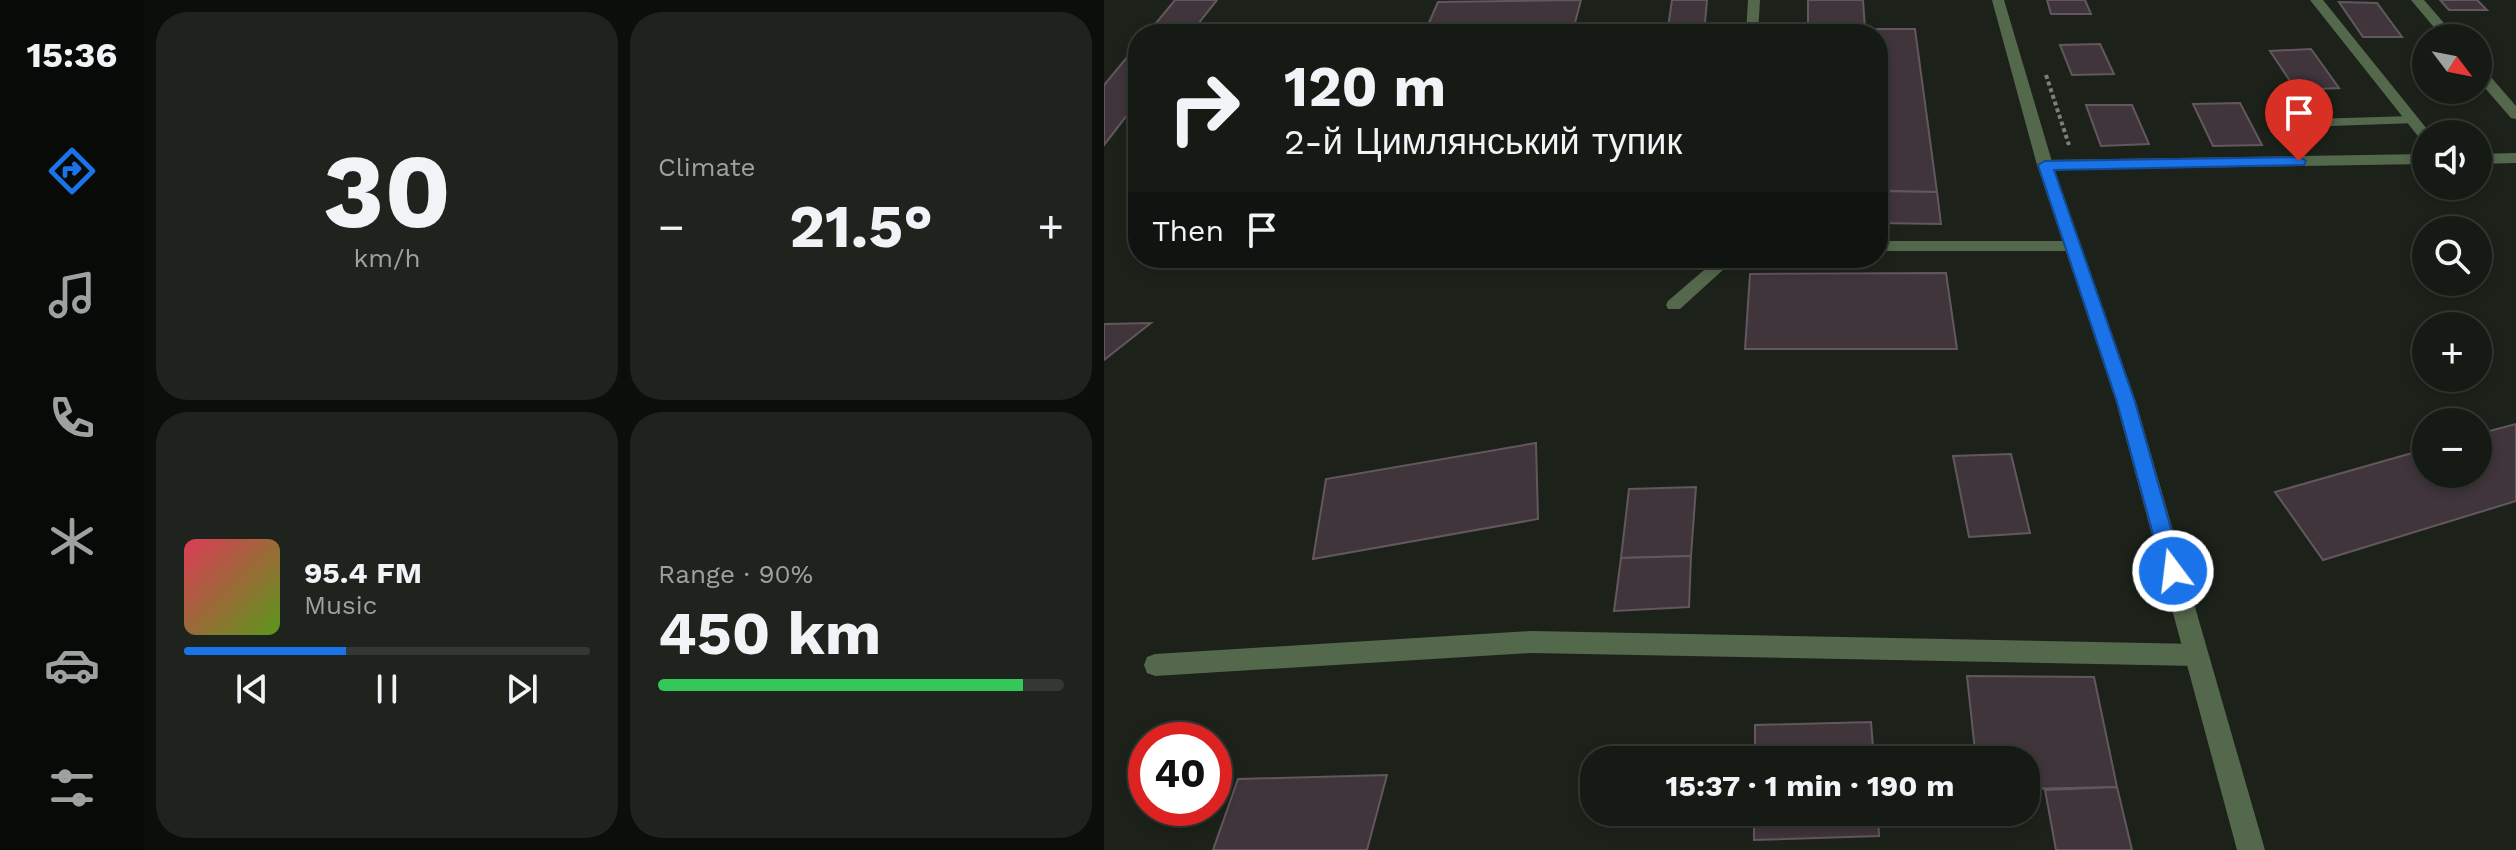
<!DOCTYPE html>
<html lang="en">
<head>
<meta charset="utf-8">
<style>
  :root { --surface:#151a14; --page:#1e231d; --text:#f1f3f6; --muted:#9da1a0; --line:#343834; --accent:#1a73e8 }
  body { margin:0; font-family:"Work Sans",sans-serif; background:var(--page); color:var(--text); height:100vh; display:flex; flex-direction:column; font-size:30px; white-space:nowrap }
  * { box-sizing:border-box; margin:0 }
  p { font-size:26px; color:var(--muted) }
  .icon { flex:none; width:44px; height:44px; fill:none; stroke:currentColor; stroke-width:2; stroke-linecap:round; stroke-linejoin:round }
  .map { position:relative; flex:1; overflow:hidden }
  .sheet { display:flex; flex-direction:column; gap:12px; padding:12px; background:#0c0e0b; width:960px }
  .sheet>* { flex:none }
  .banner { position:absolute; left:24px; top:24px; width:760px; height:244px; border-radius:32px; box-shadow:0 4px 12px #0003,0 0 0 2px var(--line); background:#151a14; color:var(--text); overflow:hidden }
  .needle { width:52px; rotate:122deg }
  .fabs { position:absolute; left:1308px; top:24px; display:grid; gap:16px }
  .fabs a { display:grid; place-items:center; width:80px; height:80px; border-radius:50%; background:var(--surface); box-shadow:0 4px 12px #0003,0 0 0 2px var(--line); font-size:40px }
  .speed { position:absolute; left:24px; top:722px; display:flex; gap:16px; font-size:40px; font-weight:700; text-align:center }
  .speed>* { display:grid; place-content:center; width:104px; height:104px; border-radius:50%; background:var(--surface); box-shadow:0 4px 12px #0003,0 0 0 2px var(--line); line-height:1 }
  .speed .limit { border:12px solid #d22; background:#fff; color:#111 }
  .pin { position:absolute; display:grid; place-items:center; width:68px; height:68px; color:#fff; margin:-82px -34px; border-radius:50% 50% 50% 0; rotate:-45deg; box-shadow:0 0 8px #0007 }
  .pin .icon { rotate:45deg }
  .me { position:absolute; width:88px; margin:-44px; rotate:345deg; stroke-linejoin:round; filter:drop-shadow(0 0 6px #0008) }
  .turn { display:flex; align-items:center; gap:28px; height:168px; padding:0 24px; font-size:36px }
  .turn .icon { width:104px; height:104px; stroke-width:2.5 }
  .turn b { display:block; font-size:56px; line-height:68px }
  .then { display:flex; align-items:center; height:76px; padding:0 24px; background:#0003; gap:16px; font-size:30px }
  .big { font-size:60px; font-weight:700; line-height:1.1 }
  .sheet .tile { flex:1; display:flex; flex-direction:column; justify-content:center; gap:12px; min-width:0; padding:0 28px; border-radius:32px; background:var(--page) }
  .sheet .dial { align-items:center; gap:0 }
  .dial b { font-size:104px; line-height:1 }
  .song { display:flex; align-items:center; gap:24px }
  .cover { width:96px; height:96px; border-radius:12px; background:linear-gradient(135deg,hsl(350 70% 55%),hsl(90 70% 35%)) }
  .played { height:8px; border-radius:4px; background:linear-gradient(90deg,var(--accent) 40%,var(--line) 40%) }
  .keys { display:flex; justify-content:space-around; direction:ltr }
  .heat { display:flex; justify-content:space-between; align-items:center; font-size:44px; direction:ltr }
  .charge { height:12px; border-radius:6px; background:linear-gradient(90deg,#34c759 90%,var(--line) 0) }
  .sheet .tiles { flex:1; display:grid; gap:12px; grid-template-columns:repeat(2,1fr) }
  .trip { position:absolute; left:476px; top:746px; width:460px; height:80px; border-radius:32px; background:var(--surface); box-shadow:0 4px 12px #0003,0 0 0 2px var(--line); font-weight:700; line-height:80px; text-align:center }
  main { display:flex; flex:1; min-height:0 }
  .tab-bar { display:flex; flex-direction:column; width:144px; justify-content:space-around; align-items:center; background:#080a08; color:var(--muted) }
  .tab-bar .icon { width:56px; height:56px }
  .tab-bar .on { color:var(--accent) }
  .tab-bar b { font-size:36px; color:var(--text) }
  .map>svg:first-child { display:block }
</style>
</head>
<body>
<main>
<nav class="tab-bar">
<b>15:36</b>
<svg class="icon on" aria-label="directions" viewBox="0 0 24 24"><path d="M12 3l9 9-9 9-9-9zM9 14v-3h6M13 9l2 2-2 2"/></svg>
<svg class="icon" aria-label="music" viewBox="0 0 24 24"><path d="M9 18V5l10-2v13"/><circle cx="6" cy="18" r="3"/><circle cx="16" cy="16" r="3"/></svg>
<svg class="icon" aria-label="phone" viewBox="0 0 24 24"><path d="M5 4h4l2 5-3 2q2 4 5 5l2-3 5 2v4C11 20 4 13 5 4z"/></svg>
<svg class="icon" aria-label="climate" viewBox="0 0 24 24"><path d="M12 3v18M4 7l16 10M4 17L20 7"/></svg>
<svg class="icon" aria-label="car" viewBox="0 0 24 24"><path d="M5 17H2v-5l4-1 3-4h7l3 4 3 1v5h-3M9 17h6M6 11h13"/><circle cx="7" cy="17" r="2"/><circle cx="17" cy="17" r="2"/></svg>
<svg class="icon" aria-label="filters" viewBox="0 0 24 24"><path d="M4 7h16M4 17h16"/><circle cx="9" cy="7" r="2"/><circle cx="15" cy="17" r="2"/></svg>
</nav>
<section class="sheet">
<div class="tiles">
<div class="tile dial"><b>30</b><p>km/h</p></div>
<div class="tile"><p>Climate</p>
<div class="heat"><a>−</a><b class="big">21.5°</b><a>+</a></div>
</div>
<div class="tile">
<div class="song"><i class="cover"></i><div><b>95.4 FM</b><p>Music</p></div></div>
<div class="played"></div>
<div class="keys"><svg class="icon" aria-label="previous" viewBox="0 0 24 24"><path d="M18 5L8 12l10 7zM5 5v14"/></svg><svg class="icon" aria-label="pause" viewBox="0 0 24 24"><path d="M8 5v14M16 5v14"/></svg><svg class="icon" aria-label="next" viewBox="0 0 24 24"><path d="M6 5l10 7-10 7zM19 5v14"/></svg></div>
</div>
<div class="tile"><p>Range · 90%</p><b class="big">450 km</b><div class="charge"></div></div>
</div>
</section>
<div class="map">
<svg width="1412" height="850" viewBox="0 0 1412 850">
  <rect width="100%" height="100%" fill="#1c221a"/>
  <g fill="#3f353b" stroke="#62575e" stroke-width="2">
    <polygon points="71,0 113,0 86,34 43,34"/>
    <polygon points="477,0 468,34 320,34 334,2"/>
    <polygon points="568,0 603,0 600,34 563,34"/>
    <polygon points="704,0 759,0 761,29 811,29 833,192 774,191 774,34 704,34"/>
    <polygon points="943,0 981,0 987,14 947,14"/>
    <polygon points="1336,0 1373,0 1383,10 1345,10"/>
    <polygon points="1235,2 1273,3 1298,37 1259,37"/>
    <polygon points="34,44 34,101 0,145 0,85"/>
    <polygon points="996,44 1010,74 968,75 956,45"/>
    <polygon points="1207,49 1235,88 1192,90 1166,51"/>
    <polygon points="1136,103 1158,145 1109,146 1089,104"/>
    <polygon points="982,105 1028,105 1045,144 997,146"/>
    <polygon points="774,191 833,192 837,224 774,223"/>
    <polygon points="383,258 454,258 452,267 380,268"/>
    <polygon points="842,273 853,349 641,349 646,274"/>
    <polygon points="47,323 0,360 0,324"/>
    <polygon points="1412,424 1412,501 1219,560 1171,492 1322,449 1322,474 1374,474 1374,434"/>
    <polygon points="432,443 434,519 209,559 222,479"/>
    <polygon points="907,454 926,533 865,537 849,456"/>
    <polygon points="592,487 587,556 517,558 525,489"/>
    <polygon points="587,556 585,607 510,611 517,558"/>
    <polygon points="863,676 990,677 1013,787 922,789 922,760 872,760"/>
    <polygon points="767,722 770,760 651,760 651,725"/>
    <polygon points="283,775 263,850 109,850 134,779"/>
    <polygon points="1013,787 1028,850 952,850 941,790"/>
    <polygon points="650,812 774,812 775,836 650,840"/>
  </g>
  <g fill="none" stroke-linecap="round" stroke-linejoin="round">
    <polyline stroke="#7b8079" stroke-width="4" stroke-dasharray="4 3" stroke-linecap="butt" points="942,75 965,145"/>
    <g fill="#54684c" fill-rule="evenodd">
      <polygon points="644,0 656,0 654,34 642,34"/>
      <polygon points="1308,116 1313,117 1313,123 1170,128 1163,124 1170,120"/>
      <polygon points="774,241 969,241 977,246 969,251 774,251"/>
      <polygon points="614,258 632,258 576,309 564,309 562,305 564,301"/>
      <polygon points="427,631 1093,644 1101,647 1104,655 1101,663 1093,666 427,653 51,676 43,673 40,665 43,657 51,654"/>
    </g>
    <g fill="#54684c" fill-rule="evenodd">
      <polygon points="1206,0 1219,0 1327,134 1322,134 1322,142 1317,140"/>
      <polygon points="1307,0 1320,0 1353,38 1339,38"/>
      <polygon points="1374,67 1379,68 1412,106 1412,119 1407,118 1374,80"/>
      <polygon points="1412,153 1412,163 1374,164 1374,154"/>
      <polygon points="1322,154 1322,164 941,170 933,165 941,160"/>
    </g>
    <polygon fill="#54684c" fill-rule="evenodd" points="888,0 900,0 949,165 1032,402 1161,850 1133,850 1012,402 933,165"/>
  </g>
  <polygon fill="#1a73e8" stroke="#114b97" stroke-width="2" points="1195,157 1202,161 1200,165 950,170 1031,402 1079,571 1076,578 1069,580 1062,578 1059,571 1013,402 934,165 941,161"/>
</svg>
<div class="fabs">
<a><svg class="needle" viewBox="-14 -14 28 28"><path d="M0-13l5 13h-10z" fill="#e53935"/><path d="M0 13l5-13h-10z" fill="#9da1a0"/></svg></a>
<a><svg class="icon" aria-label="sound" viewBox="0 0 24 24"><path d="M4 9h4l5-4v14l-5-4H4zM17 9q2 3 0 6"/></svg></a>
<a><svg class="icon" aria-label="search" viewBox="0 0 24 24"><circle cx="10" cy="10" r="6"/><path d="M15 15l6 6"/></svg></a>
<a>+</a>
<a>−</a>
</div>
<div class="speed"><div class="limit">40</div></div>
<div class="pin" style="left:1195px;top:161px;background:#d93025"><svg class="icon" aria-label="arrive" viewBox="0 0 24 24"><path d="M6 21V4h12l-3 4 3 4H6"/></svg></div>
<svg class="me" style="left:1069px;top:571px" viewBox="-20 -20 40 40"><circle r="17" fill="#1a73e8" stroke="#fff" stroke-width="3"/><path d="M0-11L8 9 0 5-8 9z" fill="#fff"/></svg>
<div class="trip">15:37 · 1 min · 190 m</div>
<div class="banner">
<div class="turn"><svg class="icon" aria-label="right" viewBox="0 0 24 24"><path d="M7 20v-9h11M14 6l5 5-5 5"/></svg><div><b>120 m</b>2-й Цимлянський тупик</div></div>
<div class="then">Then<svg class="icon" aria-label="arrive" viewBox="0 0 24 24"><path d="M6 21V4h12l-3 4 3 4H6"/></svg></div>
</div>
</div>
</main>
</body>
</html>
